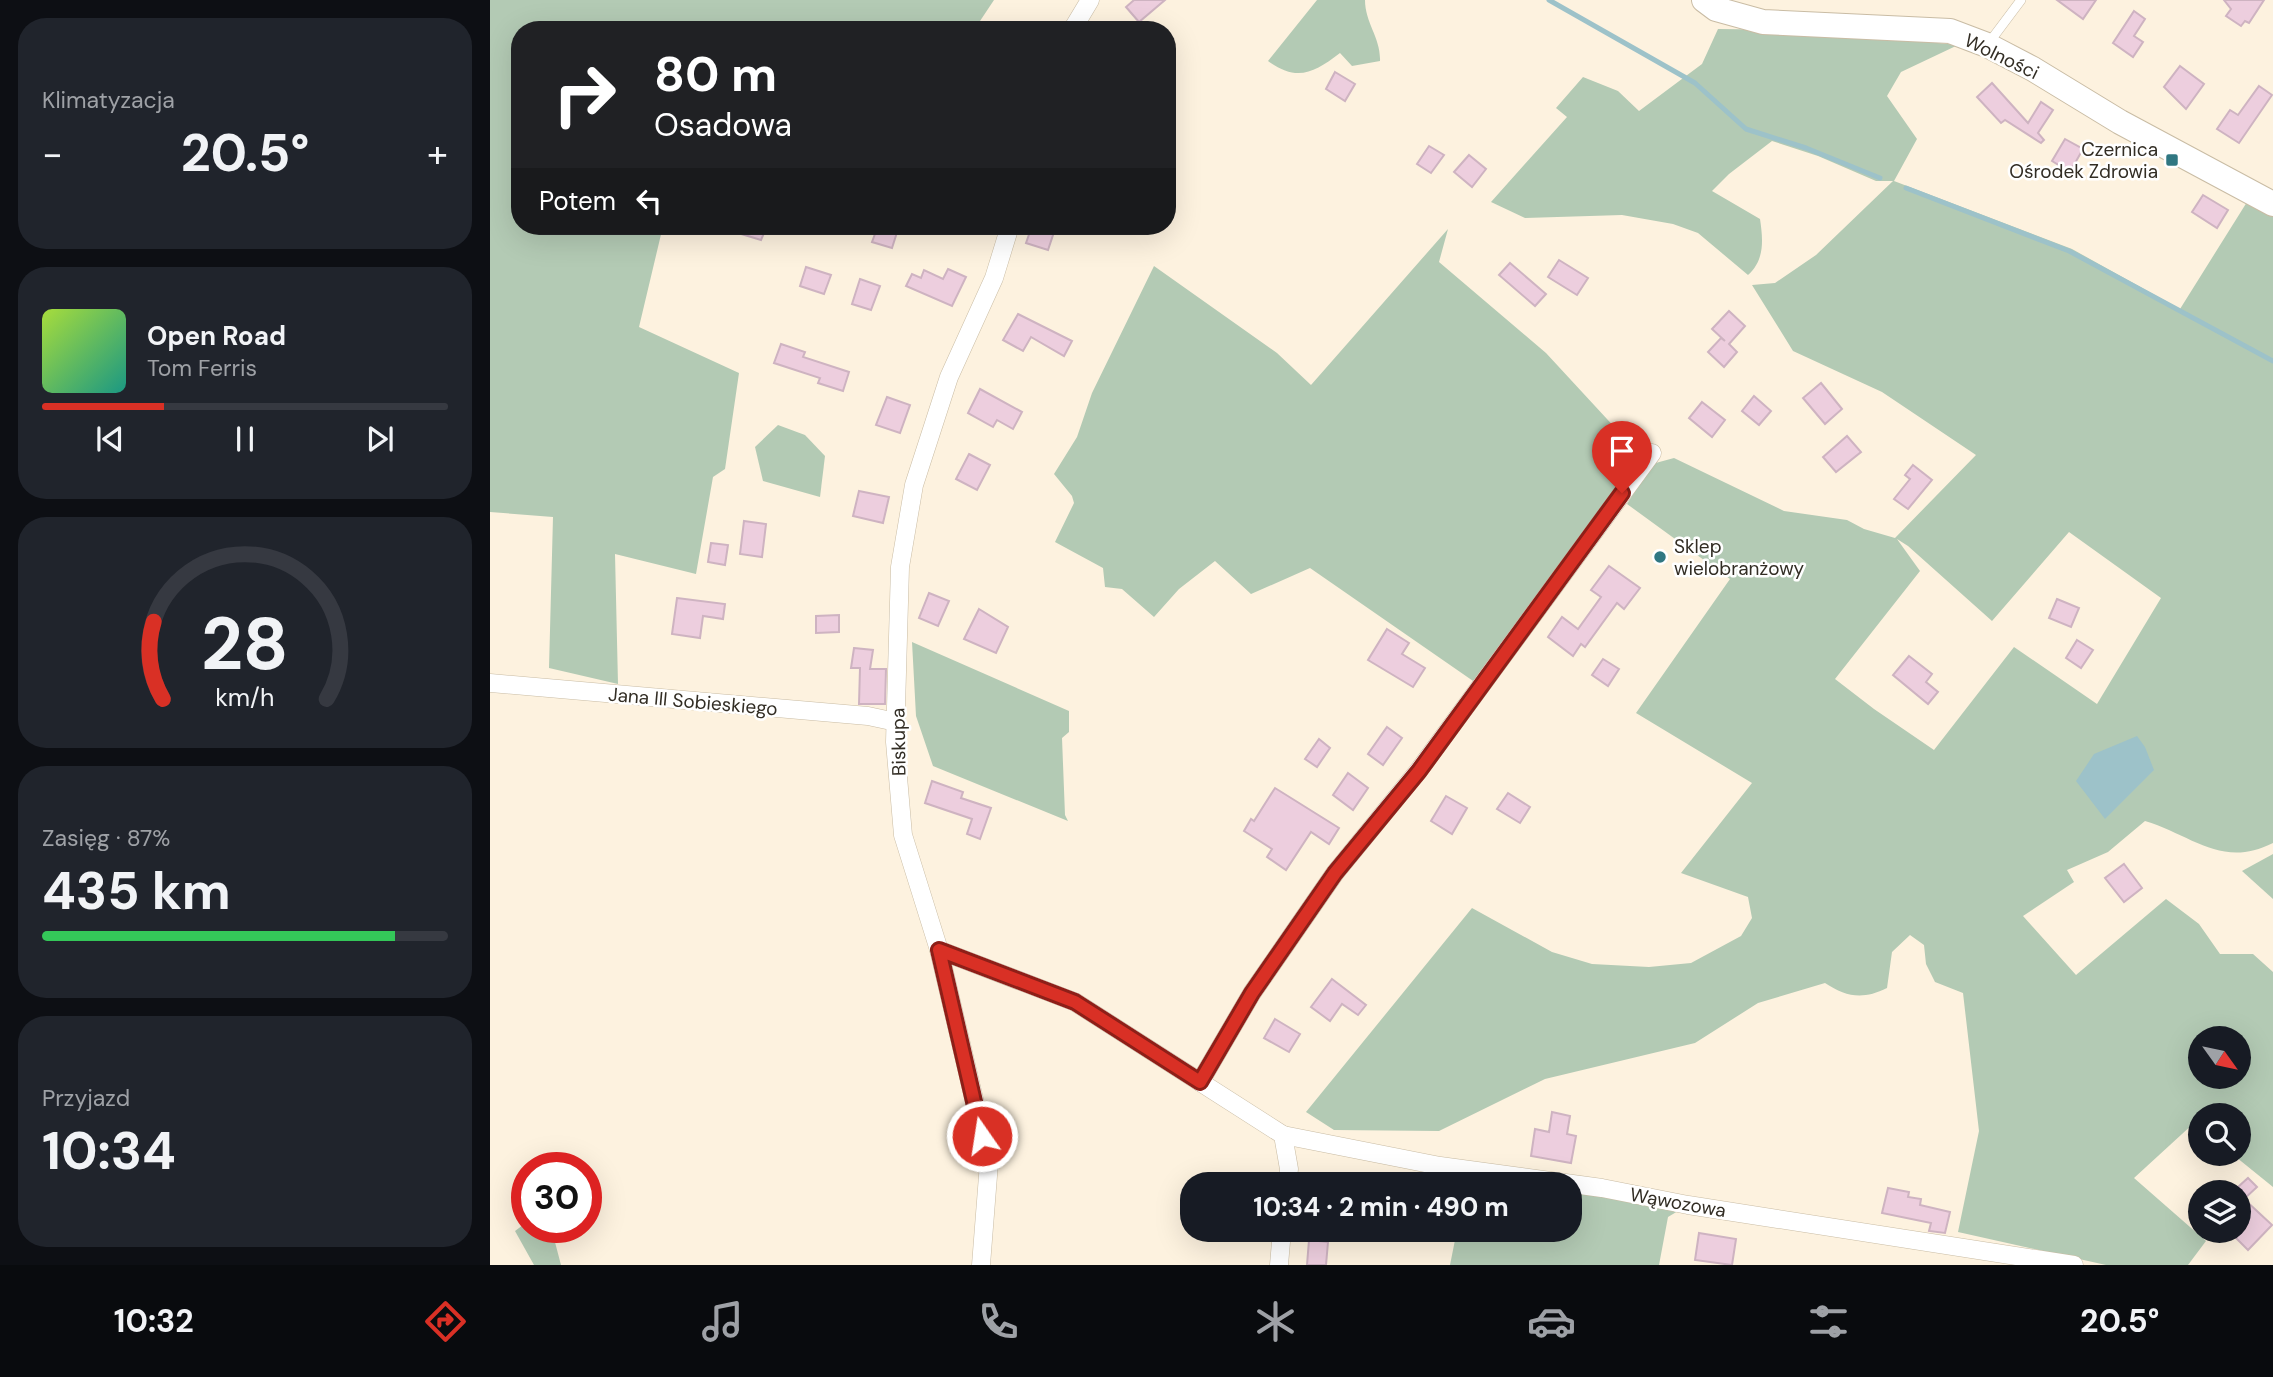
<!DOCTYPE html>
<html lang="pl">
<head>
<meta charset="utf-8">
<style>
  :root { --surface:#171b24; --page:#20242c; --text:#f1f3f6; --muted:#9ea1a6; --line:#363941; --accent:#d93025 }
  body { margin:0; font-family:"DM Sans",sans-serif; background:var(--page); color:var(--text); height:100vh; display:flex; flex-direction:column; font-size:26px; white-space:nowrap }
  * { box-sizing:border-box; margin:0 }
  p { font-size:23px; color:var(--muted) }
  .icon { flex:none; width:38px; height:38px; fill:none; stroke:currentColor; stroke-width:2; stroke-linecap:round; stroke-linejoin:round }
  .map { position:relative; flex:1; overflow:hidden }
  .side { display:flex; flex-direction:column; gap:18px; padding:18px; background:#0d0f14; width:490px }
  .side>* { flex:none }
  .banner { position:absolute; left:21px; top:21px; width:665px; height:214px; border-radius:28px; box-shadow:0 7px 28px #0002; background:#202124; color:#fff; overflow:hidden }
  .needle { width:46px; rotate:123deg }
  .controls { position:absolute; left:1698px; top:1026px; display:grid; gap:14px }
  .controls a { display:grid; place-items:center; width:63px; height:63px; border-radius:50%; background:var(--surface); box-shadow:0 7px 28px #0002; font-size:35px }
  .speed { position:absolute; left:21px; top:1152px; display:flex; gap:14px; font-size:35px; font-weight:700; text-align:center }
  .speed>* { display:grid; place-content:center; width:91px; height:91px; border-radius:50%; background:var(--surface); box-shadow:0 7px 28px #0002; line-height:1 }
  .speed .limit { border:10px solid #d22; background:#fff; color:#111 }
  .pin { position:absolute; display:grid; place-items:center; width:60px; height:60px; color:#fff; margin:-72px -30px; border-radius:50% 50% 50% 0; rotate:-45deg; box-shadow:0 0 7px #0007 }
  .pin .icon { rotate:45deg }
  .me { position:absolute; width:77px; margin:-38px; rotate:347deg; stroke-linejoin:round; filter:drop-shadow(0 0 5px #0008) }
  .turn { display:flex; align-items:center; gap:24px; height:147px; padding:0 28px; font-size:32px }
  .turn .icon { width:91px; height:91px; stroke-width:2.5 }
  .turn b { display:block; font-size:49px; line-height:60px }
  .then { display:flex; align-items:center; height:66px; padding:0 28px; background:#0003; gap:14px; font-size:26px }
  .big { font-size:52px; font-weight:700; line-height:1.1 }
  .side .tile { flex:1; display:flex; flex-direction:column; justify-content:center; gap:10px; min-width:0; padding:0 24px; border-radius:28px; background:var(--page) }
  .side .dial { align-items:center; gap:0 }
  .dial svg { height:182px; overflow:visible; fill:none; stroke:var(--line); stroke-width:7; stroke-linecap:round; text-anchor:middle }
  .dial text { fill:var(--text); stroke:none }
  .song { display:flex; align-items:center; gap:21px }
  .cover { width:84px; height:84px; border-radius:10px; background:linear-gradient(135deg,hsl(80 70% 55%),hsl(170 70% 35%)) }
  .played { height:7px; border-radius:4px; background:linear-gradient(90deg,var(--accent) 30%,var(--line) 30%) }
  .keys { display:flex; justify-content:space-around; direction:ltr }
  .heat { display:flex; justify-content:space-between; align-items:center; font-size:38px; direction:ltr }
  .charge { height:10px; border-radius:5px; background:linear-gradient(90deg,#34c759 87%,var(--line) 0) }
  .trip { position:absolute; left:690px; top:1172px; width:402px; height:70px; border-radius:28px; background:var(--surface); box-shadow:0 7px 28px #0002; font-weight:700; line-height:70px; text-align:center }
  .dock { display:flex; height:112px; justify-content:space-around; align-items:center; background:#090b0e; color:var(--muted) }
  .dock .icon { width:49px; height:49px }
  .dock .current { color:var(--accent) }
  .dock b { font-size:32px; color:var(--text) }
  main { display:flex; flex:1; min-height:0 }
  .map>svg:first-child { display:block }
</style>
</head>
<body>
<main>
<section class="side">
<div class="tile"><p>Klimatyzacja</p>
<div class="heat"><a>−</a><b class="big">20.5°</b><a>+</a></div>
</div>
<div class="tile">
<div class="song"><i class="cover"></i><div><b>Open Road</b><p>Tom Ferris</p></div></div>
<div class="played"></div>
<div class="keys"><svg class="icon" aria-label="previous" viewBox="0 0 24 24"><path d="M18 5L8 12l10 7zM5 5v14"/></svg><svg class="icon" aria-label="pause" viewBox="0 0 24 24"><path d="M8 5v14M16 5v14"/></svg><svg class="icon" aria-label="next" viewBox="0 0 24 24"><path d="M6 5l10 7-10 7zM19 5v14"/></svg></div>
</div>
<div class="tile dial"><svg viewBox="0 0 100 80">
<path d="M14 69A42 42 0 1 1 86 69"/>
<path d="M14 69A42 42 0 0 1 10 35" stroke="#d93025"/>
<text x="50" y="56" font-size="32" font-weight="700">28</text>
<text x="50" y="72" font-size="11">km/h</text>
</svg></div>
<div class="tile"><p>Zasięg · 87%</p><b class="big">435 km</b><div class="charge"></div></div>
<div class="tile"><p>Przyjazd</p><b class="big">10:34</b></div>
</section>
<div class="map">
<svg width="1783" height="1265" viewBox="0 0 1783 1265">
  <rect width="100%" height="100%" fill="#fdf2df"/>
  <g fill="#b3cab4" fill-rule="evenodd">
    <polygon points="0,0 504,0 484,30 30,30 30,226 173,226 149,327 249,373 235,469 223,477 206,574 125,554 128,684 59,668 63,517 0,512"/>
    <path d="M 827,0 L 875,0 C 875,23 891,38 890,61 L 862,66 L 850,53 C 824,73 807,82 778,61 Z"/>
    <path d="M 1228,29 L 1316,30 L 1468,45 L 1411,72 L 1397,96 L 1427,139 L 1404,181 L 1582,249 L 1690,309 L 1757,202 L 1783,216 L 1783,843 C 1732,869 1702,835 1655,821 L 1618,852 L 1577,870 L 1584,882 L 1533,916 L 1586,975 L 1676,899 L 1709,924 L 1730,954 L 1763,954 L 1783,972 L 1783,1187 L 1741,1153 L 1748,1153 L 1748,1115 L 1710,1115 L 1710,1127 L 1704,1123 L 1644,1178 L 1716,1241 L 1698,1265 L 1616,1265 L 1468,1232 L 1489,1131 L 1473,993 L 1445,982 L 1436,964 L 1434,945 L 1420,935 L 1402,952 L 1397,988 C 1373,1000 1356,997 1335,983 L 1268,1003 L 1205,1043 L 1055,1079 L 949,1131 L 844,1130 L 816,1112 L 982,908 L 1062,952 L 1102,964 L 1159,967 L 1201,963 L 1251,936 L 1262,918 L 1258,897 L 1191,873 L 1262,783 L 1146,713 L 1240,579 L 1137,504 L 1162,464 L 1184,458 L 1294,511 L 1357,520 L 1374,529 L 1405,538 L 1486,455 L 1392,392 L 1303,351 L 1262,285 L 1285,283 L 1326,255 L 1403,181 L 1386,181 L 1328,156 L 1282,141 L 1239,174 L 1222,191 L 1270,219 C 1273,239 1275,260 1258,275 L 1208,233 L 1183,224 L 1132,215 L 1035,218 L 1001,202 L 1077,117 L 1066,108 L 1093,77 L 1128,91 L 1149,111 L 1212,64 ZM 1579,532 L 1671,598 L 1607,704 L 1524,647 L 1444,750 L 1384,709 L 1345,679 L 1430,571 L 1407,539 L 1418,546 L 1502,621 ZM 1710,1038 L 1748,1038 L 1748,1076 L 1710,1076 Z"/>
    <polygon points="958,229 949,262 1056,353 1141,445 1159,446 986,683 820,568 761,594 725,561 689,589 664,617 632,589 615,587 613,568 565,542 584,503 582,496 564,474 587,437 602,393 664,266 787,353 821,385"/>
    <polygon points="288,425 315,435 335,456 330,497 273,481 265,447"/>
    <polygon points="422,642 579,711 579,732 572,738 575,815 578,821 443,766 426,716"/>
    <polygon points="1783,854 1783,899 1752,871"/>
    <polygon points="1080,1191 1198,1205 1178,1217 1169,1265 960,1265 967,1230 1080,1230"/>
    <polygon points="37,1222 37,1227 61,1227 71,1265 44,1265 25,1231"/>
  </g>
  <polygon fill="#9dc2c9" points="1647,736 1655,747 1664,770 1615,819 1586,781 1604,754"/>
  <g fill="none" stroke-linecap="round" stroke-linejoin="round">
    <g stroke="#9dc2c9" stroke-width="5">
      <polyline points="1059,0 1205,83 1256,129 1316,148 1390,178"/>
      <polyline points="1416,188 1579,251 1783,361"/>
    </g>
  </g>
  <g fill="#edcede" stroke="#ceb3c1" stroke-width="2">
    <polygon points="644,0 675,0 649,22 636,7"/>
    <polygon points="1567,0 1606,0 1593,19"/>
    <polygon points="1734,0 1774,0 1759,23 1755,21 1751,26 1736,16 1741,9"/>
    <polygon points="1644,11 1655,19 1644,36 1653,42 1643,57 1623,43"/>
    <polygon points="1690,66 1714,84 1696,109 1674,87"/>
    <polygon points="845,72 865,84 855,101 836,89"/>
    <polygon points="1502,83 1538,123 1551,102 1563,110 1548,133 1554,140 1551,143 1515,120 1511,123 1487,97"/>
    <polygon points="1769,86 1782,95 1749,143 1727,129 1740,110 1748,115"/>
    <polygon points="1575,139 1593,149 1580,172 1562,161"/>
    <polygon points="939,146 954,155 941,173 927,164"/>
    <polygon points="979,155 996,169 982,187 964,172"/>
    <polygon points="1713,195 1738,210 1727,228 1702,212"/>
    <polygon points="236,226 277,226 271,240 235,229"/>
    <polygon points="388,226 409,226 402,248 382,242"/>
    <polygon points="542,226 566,226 558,250 536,243"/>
    <polygon points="1069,260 1098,278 1087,295 1058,277"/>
    <polygon points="1020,263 1056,294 1045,306 1009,275"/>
    <polygon points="316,267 341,275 334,294 310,286"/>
    <polygon points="458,269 476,277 462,306 416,286 422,274 431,278 434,270 453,279"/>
    <polygon points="370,279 390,286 381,310 362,304"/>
    <polygon points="1239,311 1255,326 1239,344 1247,352 1234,367 1218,352 1231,338 1235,341 1222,329"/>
    <polygon points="528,314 582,341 574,356 541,337 533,351 513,340"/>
    <polygon points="291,344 315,352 313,357 359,372 353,391 328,383 330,378 284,363"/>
    <polygon points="1331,383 1352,409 1335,424 1313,398"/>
    <polygon points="490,389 532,412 523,429 507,420 503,427 478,413"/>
    <polygon points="1264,396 1281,411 1269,425 1252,411"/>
    <polygon points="397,397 420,405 410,433 386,425"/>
    <polygon points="1212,402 1235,420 1222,437 1199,418"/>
    <polygon points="1357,436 1371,452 1346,472 1333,457"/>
    <polygon points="479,454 500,465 487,490 466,479"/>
    <polygon points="1423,465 1442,480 1418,509 1404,499 1420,479 1415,475"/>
    <polygon points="369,491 399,497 393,523 363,516"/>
    <polygon points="254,521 276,524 272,557 250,554"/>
    <polygon points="221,543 238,545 235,565 218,562"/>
    <polygon points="1119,566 1150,588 1134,609 1127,603 1095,647 1091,644 1083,656 1058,637 1072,617 1088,629 1111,597 1101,590"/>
    <polygon points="439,593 459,601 448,626 429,618"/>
    <polygon points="187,598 235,604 233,619 213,616 210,638 182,634"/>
    <polygon points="1567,599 1589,608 1581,627 1559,618"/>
    <polygon points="489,609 518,627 506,653 474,639"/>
    <polygon points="349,615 349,632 326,633 326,616"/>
    <polygon points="897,629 919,643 912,654 935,668 923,687 878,660"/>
    <polygon points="1587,640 1603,650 1591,668 1576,658"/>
    <polygon points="364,648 383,650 380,669 396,669 395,704 369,704 370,668 361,668"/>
    <polygon points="1419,656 1442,674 1436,682 1448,692 1438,704 1403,675"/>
    <polygon points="1113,659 1129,669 1118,686 1102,675"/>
    <polygon points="897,727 912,738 893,765 878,754"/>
    <polygon points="829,739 840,748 827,767 815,759"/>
    <polygon points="858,773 878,788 863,810 843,795"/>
    <polygon points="442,781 473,792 471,798 501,808 490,839 477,834 482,819 435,803"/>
    <polygon points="785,788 849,828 839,844 821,832 796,870 777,857 782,849 754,831 761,819 764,821"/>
    <polygon points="1018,793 1040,807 1030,823 1007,809"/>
    <polygon points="956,796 977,808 962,834 941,821"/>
    <polygon points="1634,864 1652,888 1634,902 1615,878"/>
    <polygon points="842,979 876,1005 868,1015 852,1004 840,1021 821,1007"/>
    <polygon points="785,1019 810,1034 799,1052 774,1038"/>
    <polygon points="1062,1112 1080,1116 1077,1134 1086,1136 1081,1163 1041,1156 1045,1129 1059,1132"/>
    <polygon points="1758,1178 1767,1187 1754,1199 1782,1225 1758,1250 1745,1237 1748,1234 1748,1187"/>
    <polygon points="1398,1188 1419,1192 1418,1197 1431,1199 1430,1205 1460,1212 1455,1233 1439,1231 1441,1223 1392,1213"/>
    <polygon points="1209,1233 1246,1239 1242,1265 1205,1260"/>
    <polygon points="819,1240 838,1242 836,1265 817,1265"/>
  </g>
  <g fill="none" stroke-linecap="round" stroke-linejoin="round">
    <g stroke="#c9bca4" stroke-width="10">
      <polyline id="lane" points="1498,44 1531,0"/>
    </g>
    <g stroke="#c9bca4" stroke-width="19">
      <g id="street">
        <polyline points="582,30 600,0"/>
        <polyline points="0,683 378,716 406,722"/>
        <polyline points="449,950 585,1002 793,1135 799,1169 797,1185"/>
        <polyline points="710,1082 762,993 845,873 929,770 1162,453"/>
        <polyline points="793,1135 950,1166 1112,1188 1198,1205 1584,1265"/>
        <polyline points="491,1265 499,1163 449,950 413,835 405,742 410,567 424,485 459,377 504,278 520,226"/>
        <polyline points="789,1265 792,1230"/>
      </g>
    </g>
    <g stroke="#c9bca4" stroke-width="26">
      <polyline id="secondary" points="1214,0 1226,9 1273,22 1460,31 1497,45 1543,69 1630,122 1783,204"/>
    </g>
    <use href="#lane" stroke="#fff" stroke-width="9"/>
    <use href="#street" stroke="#fff" stroke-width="18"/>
    <use href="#secondary" stroke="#fff" stroke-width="24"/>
  </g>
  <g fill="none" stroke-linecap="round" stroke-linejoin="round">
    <g stroke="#8d1f18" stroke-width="18">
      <polyline id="route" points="492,1136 449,950 585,1002 710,1082 762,993 845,873 929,771 1132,493"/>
    </g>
    <use href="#route" stroke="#d93025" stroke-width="12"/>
  </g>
  <g fill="#307782" stroke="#fff" stroke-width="2.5">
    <rect x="1675" y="153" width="14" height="14" rx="3.5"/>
    <circle cx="1170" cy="557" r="7"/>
  </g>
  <g text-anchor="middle" stroke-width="5" stroke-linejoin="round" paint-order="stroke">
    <g font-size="19" fill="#322d24" stroke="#fff">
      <text transform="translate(1512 56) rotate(26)" y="7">Wolności</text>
      <text transform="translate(203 701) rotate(5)" y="7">Jana III Sobieskiego</text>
      <text transform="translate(408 742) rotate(-91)" y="7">Biskupa</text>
      <text transform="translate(1188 1202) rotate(10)" y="7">Wąwozowa</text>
    </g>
    <g font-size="19" fill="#322d24" stroke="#fff" text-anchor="end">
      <text x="1668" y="156">Czernica<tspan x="1668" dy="22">Ośrodek Zdrowia</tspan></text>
      <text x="1184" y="553" text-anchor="start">Sklep<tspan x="1184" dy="22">wielobranżowy</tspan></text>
    </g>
  </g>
</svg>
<div class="controls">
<a><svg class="needle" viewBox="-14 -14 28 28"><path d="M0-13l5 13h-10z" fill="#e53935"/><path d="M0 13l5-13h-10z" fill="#9ea1a6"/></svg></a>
<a><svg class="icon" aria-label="search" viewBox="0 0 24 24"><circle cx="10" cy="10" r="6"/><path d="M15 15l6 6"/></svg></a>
<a><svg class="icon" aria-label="layers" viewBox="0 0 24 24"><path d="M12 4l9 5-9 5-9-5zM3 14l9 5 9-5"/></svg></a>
</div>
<div class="speed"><div class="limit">30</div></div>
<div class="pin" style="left:1132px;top:493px;background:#d93025"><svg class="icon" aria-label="arrive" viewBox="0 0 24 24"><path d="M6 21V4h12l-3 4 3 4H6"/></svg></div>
<svg class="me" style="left:492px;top:1136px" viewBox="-20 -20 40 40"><circle r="17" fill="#d93025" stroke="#fff" stroke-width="3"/><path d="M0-11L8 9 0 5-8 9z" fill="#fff"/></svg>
<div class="trip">10:34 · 2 min · 490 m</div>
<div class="banner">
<div class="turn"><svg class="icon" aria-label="right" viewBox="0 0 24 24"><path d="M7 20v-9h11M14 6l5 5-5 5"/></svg><div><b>80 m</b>Osadowa</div></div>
<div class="then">Potem<svg class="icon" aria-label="left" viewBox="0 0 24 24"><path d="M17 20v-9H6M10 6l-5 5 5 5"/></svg></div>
</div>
</div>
</main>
<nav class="dock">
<b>10:32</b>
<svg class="icon current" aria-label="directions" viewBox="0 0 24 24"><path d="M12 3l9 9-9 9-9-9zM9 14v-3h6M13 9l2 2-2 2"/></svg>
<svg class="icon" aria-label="music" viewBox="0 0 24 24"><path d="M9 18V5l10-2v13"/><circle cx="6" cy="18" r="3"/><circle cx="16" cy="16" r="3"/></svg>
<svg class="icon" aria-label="phone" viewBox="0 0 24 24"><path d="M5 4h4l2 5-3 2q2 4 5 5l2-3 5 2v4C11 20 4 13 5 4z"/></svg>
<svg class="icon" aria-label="climate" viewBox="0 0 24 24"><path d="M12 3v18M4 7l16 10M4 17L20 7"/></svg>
<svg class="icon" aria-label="car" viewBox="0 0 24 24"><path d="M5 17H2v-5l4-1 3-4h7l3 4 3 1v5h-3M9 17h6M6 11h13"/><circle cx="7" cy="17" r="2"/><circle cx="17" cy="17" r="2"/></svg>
<svg class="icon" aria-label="filters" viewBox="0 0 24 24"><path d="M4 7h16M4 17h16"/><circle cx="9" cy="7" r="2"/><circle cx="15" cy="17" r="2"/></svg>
<b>20.5°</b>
</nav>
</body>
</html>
